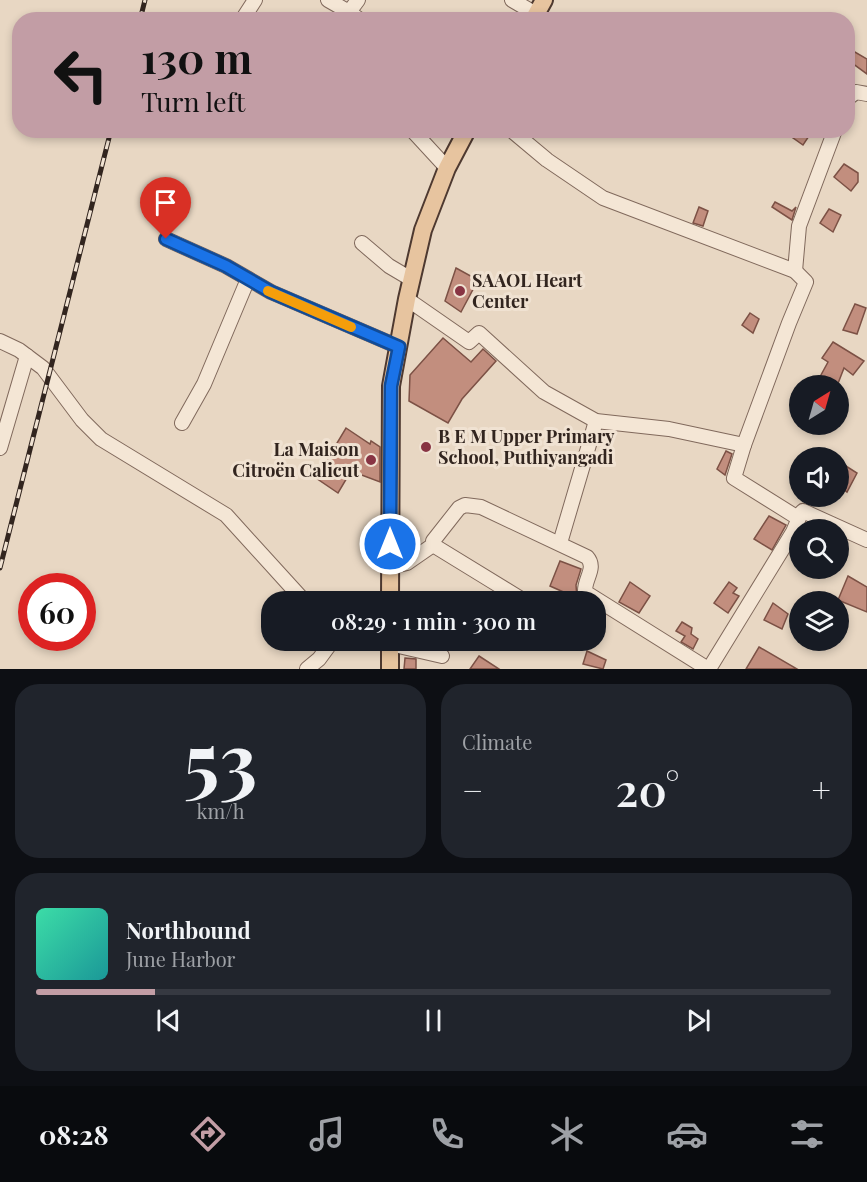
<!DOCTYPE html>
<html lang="en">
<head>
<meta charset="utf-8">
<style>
  :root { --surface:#171b24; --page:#20242c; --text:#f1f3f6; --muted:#9ea1a6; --line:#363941; --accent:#c29da5 }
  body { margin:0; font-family:"Playfair Display",serif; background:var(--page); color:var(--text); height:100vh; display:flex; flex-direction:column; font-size:22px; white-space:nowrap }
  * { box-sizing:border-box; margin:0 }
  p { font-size:20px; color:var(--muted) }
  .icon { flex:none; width:33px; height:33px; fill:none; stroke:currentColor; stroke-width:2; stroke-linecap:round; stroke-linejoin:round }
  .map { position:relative; height:669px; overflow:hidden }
  .side { display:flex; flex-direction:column; gap:15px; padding:15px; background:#0d0f14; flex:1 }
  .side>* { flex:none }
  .guide { position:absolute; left:12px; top:12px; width:843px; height:126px; border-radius:24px; box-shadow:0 3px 9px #0003; background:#c29da5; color:#111; overflow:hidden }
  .needle { width:39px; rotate:37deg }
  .buttons { position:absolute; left:789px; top:375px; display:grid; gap:12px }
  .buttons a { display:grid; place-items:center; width:60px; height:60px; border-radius:50%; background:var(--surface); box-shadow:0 3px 9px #0003; font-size:30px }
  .speed { position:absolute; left:18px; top:573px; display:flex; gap:12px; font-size:30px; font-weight:700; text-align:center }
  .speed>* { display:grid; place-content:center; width:78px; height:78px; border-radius:50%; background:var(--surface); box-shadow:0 3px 9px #0003; line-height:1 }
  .speed .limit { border:9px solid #d22; background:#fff; color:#111 }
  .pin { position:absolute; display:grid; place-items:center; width:51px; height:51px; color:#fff; margin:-62px -26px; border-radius:50% 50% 50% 0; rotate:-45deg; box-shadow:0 0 6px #0007 }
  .pin .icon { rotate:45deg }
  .me { position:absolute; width:66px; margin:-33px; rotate:0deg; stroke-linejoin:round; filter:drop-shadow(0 0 4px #0008) }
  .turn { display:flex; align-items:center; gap:21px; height:126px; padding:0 30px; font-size:27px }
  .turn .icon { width:78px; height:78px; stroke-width:2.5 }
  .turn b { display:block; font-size:42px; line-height:51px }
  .big { font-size:45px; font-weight:600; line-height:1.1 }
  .side .card { flex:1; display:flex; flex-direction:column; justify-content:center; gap:9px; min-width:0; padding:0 21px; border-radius:24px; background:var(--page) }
  .side .dial { align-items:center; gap:0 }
  .dial b { font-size:78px; line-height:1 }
  .song { display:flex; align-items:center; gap:18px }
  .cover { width:72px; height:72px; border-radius:9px; background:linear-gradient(135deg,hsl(160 70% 55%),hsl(180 70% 35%)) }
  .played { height:6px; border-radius:3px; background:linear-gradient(90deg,var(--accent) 15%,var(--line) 15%) }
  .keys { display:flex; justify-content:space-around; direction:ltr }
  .heat { display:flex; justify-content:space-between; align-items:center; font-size:33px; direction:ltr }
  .side .tiles { flex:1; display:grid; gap:15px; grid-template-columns:1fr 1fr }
  .card:last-child { grid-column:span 2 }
  .trip { position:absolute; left:261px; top:591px; width:345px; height:60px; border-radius:24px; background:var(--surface); box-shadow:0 3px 9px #0003; font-weight:600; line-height:60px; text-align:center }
  .dock { display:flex; height:96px; justify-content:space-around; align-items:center; background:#090b0e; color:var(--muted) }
  .dock .icon { width:42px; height:42px }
  .dock .on { color:var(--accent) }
  .dock b { font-size:27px; color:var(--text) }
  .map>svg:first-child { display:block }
</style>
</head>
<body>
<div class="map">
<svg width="867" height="669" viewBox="0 0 867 669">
  <rect width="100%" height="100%" fill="#e8d7c3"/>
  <g fill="#c28e7e" stroke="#7c5145" stroke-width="1.5">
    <polygon points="848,48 867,59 867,74 848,60"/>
    <polygon points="793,130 813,130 803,145 789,135"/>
    <polygon points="844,164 858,173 858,182 851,191 834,177"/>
    <polygon points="775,202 792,211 796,207 792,220 772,207"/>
    <polygon points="699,207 708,211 703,226 693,223"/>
    <polygon points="829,209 841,215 833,232 820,223"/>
    <polygon points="456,268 478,280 461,312 445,301"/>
    <polygon points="855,304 866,308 857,334 843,330"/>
    <polygon points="750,313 759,319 753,333 742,325"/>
    <polygon points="443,338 471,362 483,349 496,361 462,399 448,423 409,401 410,375"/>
    <polygon points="833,342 864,361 853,375 844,368 837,386 815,386 828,362 822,358"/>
    <polygon points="346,428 370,444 371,441 380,447 380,482 351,471 338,493 316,478"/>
    <polygon points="726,451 732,454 725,475 717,469"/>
    <polygon points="838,461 857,473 847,492 838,485"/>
    <polygon points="769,516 786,525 772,550 754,539"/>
    <polygon points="560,561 581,569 576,585 577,598 550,586"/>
    <polygon points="848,576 867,587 867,612 838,600"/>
    <polygon points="630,582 650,596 639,613 619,602"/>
    <polygon points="729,582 737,588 733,593 739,596 728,613 714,603"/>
    <polygon points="773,603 788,614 782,629 764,620"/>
    <polygon points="682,622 692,628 691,634 698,639 693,649 681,642 685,636 676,631"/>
    <polygon points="759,647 797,669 746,669"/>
    <polygon points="587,651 606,660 603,669 583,664"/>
    <polygon points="479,656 499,669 470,669"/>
    <polygon points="405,658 416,659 416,669 404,669"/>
  </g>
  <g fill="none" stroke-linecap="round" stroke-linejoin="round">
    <g stroke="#80695c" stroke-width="16">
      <g id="minor">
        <polyline points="328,0 349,12"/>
        <polyline points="358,0 349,12 360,20"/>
        <polyline points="512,0 536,14"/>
        <polyline points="242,20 255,0"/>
        <polyline points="848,98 856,92 867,94"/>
        <polyline points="412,130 447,168"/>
        <polyline points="511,130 547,160 603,198 795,271 806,282 789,323 744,445"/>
        <polyline points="166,239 226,266 271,292 399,347"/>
        <polyline points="362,243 389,266 411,279"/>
        <polyline points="795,271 799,226 835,130"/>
        <polyline points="407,299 469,342 479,333 544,392 596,421 669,429 744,445 734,478 798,518"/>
        <polyline points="0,341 19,350 43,368 82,420 101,439 226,515 305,602"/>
        <polyline points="182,423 204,384 248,279"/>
        <polyline points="0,448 27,356"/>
        <polyline points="560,543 596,421"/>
        <polyline points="433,545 526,602"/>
        <path d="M 390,567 L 407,563 L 433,545 L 433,541 L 459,508 L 465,505 L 481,507 L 587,557 C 597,568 584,579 585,592 L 708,669"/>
        <polyline points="383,640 390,644 442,656"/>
        <polyline points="307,669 319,659 333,640"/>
        <polyline points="709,669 793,532 801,513 803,511 867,540"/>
      </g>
    </g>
    <g stroke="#4e3930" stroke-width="20">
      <g id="major">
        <polyline points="533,20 544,0"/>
        <polyline points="390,602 391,386 407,299 423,230 447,168 467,130"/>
        <polyline points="390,669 390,640"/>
      </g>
    </g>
    <use href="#minor" stroke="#f4e6d5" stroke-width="14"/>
    <use href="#major" stroke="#e7c49f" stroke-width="16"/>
    <g stroke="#32251f" stroke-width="5">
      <g id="rail">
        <polyline points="140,20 145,0"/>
        <polyline points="0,568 111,130"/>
      </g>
    </g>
    <use href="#rail" stroke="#f0e2d2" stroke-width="3" stroke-dasharray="9" stroke-linecap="butt"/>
  </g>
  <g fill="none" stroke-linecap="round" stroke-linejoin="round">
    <g stroke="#114b97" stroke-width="15">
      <polyline id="route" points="166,239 226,266 271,292 399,347 391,386 390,544"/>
    </g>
    <use href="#route" stroke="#1a73e8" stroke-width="10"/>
    <polyline stroke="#f59e0b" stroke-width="10" points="268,291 351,327"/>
  </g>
  <g fill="#883443" stroke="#f0e2d2" stroke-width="2">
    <circle cx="460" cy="291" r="6"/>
    <circle cx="426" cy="447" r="6"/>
    <circle cx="371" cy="460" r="6"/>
  </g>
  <g text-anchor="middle" stroke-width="6" stroke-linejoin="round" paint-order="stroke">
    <g font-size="18" font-weight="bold" fill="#32251f" stroke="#f0e2d2" text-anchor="start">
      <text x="472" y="287">SAAOL Heart<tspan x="472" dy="21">Center</tspan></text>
      <text x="438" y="443">B E M Upper Primary<tspan x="438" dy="21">School, Puthiyangadi</tspan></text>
      <text x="359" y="456" text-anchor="end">La Maison<tspan x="359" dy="21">Citroën Calicut</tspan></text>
    </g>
  </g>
</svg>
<div class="buttons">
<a><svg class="needle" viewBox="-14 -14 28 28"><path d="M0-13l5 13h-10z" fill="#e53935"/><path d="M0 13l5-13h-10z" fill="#9ea1a6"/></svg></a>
<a><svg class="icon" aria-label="sound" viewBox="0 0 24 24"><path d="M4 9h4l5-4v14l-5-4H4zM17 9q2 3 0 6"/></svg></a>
<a><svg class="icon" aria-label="search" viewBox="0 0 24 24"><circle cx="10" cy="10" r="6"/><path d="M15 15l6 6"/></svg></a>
<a><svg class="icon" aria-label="layers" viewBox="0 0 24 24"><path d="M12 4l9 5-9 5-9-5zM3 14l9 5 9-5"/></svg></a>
</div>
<div class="speed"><div class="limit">60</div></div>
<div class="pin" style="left:166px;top:239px;background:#d93025"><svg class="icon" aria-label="arrive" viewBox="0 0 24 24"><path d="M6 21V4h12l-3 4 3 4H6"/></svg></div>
<svg class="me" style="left:390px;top:544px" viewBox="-20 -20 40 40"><circle r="17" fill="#1a73e8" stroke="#fff" stroke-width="3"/><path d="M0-11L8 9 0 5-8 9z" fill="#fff"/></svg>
<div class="trip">08:29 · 1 min · 300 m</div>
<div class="guide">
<div class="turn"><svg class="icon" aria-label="left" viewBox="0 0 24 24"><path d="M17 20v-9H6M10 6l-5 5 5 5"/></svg><div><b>130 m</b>Turn left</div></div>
</div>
</div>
<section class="side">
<div class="tiles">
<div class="card dial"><b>53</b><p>km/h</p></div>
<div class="card"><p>Climate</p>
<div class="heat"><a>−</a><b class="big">20°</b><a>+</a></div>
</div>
<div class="card">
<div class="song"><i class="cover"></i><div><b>Northbound</b><p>June Harbor</p></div></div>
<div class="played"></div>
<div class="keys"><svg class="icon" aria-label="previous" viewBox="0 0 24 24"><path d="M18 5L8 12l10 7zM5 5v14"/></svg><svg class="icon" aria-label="pause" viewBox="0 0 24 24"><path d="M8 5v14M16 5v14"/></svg><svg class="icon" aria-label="next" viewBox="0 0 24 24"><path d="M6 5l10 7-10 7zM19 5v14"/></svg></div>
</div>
</div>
</section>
<nav class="dock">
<b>08:28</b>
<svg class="icon on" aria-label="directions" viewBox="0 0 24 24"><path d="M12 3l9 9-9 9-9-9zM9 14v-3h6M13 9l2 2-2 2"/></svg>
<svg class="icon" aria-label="music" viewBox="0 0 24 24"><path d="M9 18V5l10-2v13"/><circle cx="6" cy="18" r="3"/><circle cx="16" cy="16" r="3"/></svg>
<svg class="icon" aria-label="phone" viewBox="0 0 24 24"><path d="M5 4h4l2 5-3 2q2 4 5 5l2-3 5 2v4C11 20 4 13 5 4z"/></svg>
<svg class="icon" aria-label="climate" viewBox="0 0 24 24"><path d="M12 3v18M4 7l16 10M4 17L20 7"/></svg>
<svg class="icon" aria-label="car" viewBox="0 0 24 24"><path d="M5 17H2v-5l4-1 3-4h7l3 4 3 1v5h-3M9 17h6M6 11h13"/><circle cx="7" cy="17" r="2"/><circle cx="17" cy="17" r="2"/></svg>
<svg class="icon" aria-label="filters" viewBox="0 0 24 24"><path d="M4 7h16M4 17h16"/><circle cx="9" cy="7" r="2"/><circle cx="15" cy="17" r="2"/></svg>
</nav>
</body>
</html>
